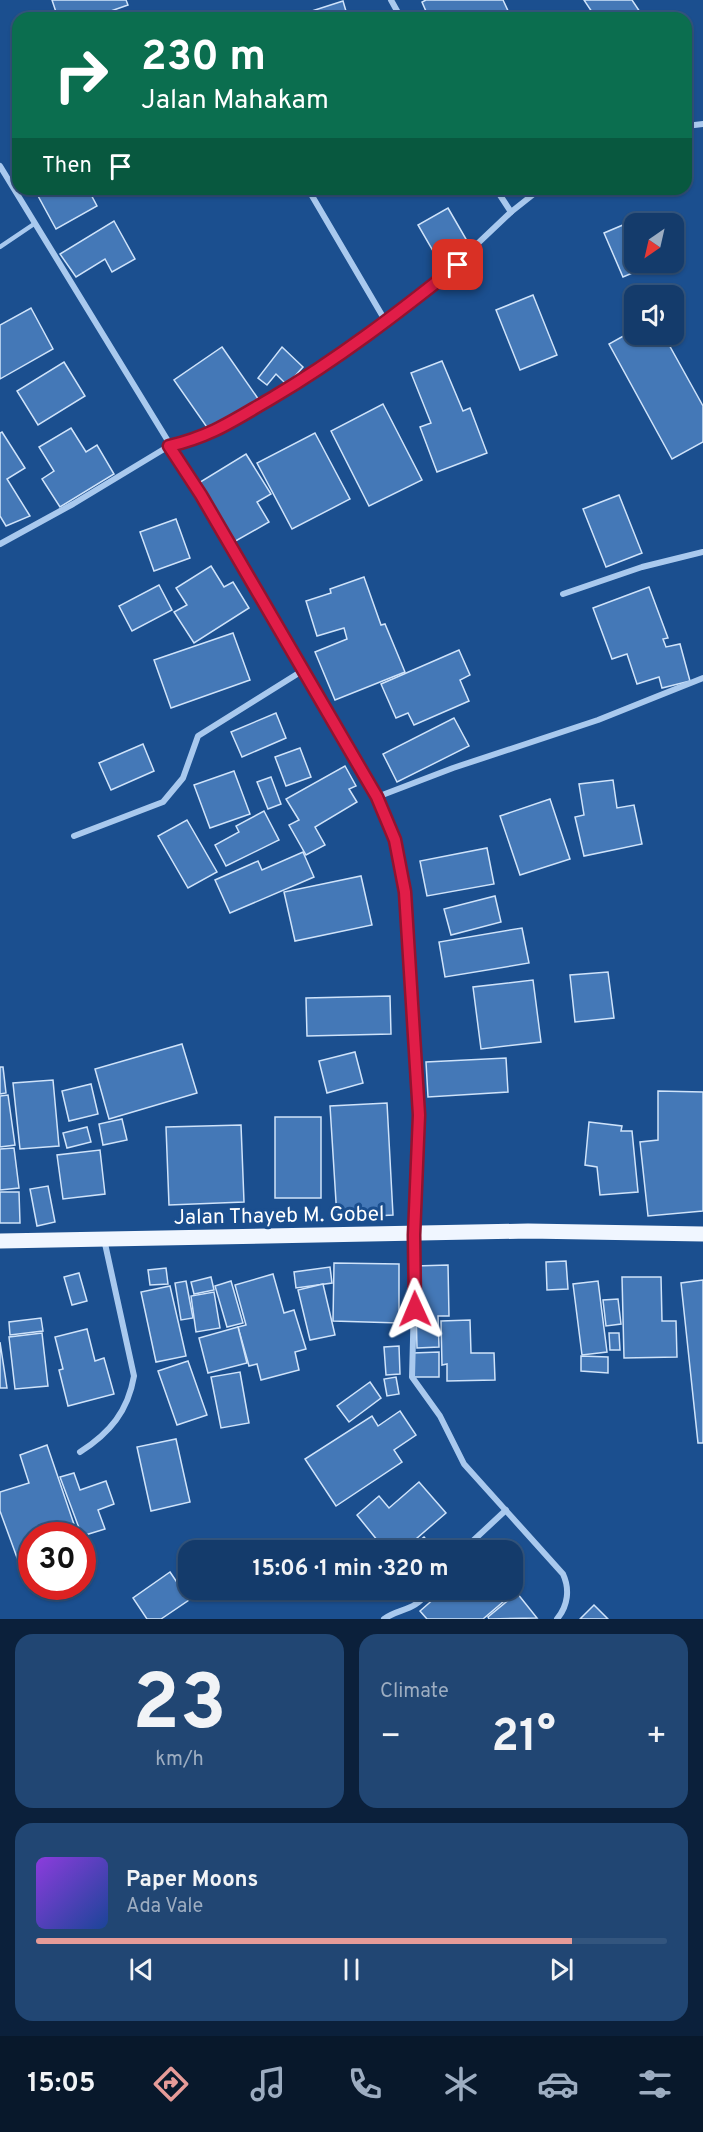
<!DOCTYPE html>
<html lang="en">
<head>
<meta charset="utf-8">
<style>
  :root { --surface:#143b6b; --page:#214673; --text:#f1f3f6; --muted:#9dadc1; --line:#33557e; --accent:#e69b98 }
  body { margin:0; font-family:Overpass,sans-serif; background:var(--page); color:var(--text); height:100vh; display:flex; flex-direction:column; font-size:22px; white-space:nowrap }
  * { box-sizing:border-box; margin:0 }
  p { font-size:20px; color:var(--muted) }
  .icon { flex:none; width:33px; height:33px; fill:none; stroke:currentColor; stroke-width:2; stroke-linecap:round; stroke-linejoin:round }
  .map { position:relative; height:1619px; overflow:hidden }
  .drawer { display:flex; flex-direction:column; gap:15px; padding:15px; background:#0b203b; flex:1 }
  .drawer>* { flex:none }
  .banner { position:absolute; left:12px; top:12px; width:680px; height:183px; border-radius:18px; box-shadow:0 2px 4px #0004,0 0 0 2px var(--line); background:#0b6e4f; color:#fff; overflow:hidden }
  .needle { width:39px; rotate:214deg }
  .fabs { position:absolute; left:624px; top:213px; display:grid; gap:12px }
  .fabs a { display:grid; place-items:center; width:60px; height:60px; border-radius:12px; background:var(--surface); box-shadow:0 2px 4px #0004,0 0 0 2px var(--line); font-size:30px }
  .speed { position:absolute; left:18px; top:1522px; display:flex; gap:12px; font-size:30px; font-weight:700; text-align:center }
  .speed>* { display:grid; place-content:center; width:78px; height:78px; border-radius:50%; background:var(--surface); box-shadow:0 2px 4px #0004,0 0 0 2px var(--line); line-height:1 }
  .speed .limit { border:9px solid #d22; background:#fff; color:#111 }
  .pin { position:absolute; display:grid; place-items:center; width:51px; height:51px; color:#fff; margin:-26px; border-radius:12px; box-shadow:0 3px 9px #0006 }
  .me { position:absolute; width:66px; margin:-33px; rotate:359deg; stroke-linejoin:round; filter:drop-shadow(0 0 4px #0008) }
  .turn { display:flex; align-items:center; gap:21px; height:126px; padding:0 30px; font-size:27px }
  .turn .icon { width:78px; height:78px; stroke-width:2.5 }
  .turn b { display:block; font-size:42px; line-height:51px }
  .then { display:flex; align-items:center; height:57px; padding:0 30px; background:#0003; gap:12px; font-size:22px }
  .big { font-size:45px; font-weight:700; line-height:1.1 }
  .drawer .tile { flex:1; display:flex; flex-direction:column; justify-content:center; gap:9px; min-width:0; padding:0 21px; border-radius:18px; background:var(--page) }
  .drawer .dial { align-items:center; gap:0 }
  .dial b { font-size:78px; line-height:1 }
  .song { display:flex; align-items:center; gap:18px }
  .cover { width:72px; height:72px; border-radius:9px; background:linear-gradient(135deg,hsl(270 70% 55%),hsl(220 70% 35%)) }
  .played { height:6px; border-radius:3px; background:linear-gradient(90deg,var(--accent) 85%,var(--line) 85%) }
  .keys { display:flex; justify-content:space-around; direction:ltr }
  .heat { display:flex; justify-content:space-between; align-items:center; font-size:33px; direction:ltr }
  .drawer .tiles { flex:1; display:grid; gap:15px; grid-template-columns:1fr 1fr }
  .tile:last-child { grid-column:span 2 }
  .trip { position:absolute; left:178px; top:1540px; width:345px; height:60px; border-radius:18px; background:var(--surface); box-shadow:0 2px 4px #0004,0 0 0 2px var(--line); font-weight:700; line-height:60px; text-align:center }
  .dock { display:flex; height:96px; justify-content:space-around; align-items:center; background:#08182b; color:var(--muted) }
  .dock .icon { width:42px; height:42px }
  .dock .active { color:var(--accent) }
  .dock b { font-size:27px; color:var(--text) }
  .map>svg:first-child { display:block }
</style>
</head>
<body>
<div class="map">
<svg width="703" height="1619" viewBox="0 0 703 1619">
  <rect width="100%" height="100%" fill="#1b4f8f"/>
  <g fill="#4478b7" stroke="#cfe3fa" stroke-width="1.5">
    <polygon points="52,0 126,0 128,5 91,18 58,18"/>
    <polygon points="426,0 503,0 509,13 498,18 429,18 422,2"/>
    <polygon points="584,0 632,0 644,18 596,18"/>
    <polygon points="343,1 348,18 293,18 293,17"/>
    <polygon points="46,189 88,189 97,206 56,229 37,194"/>
    <polygon points="448,208 470,246 440,263 418,225"/>
    <polygon points="637,219 639,224 634,224 634,262 656,263 623,277 604,233"/>
    <polygon points="114,221 135,259 112,272 105,259 76,277 60,254"/>
    <polygon points="533,295 557,355 520,370 496,310"/>
    <polygon points="31,308 53,349 0,379 0,325"/>
    <polygon points="634,330 634,334 663,334 703,406 703,442 672,459 609,344"/>
    <polygon points="222,347 259,400 211,433 174,380"/>
    <polygon points="282,347 303,367 287,385 276,374 267,385 258,378"/>
    <polygon points="442,361 463,411 470,408 487,453 437,472 420,427 431,423 411,373"/>
    <polygon points="64,362 85,396 38,425 17,391"/>
    <polygon points="383,404 422,480 369,506 331,431"/>
    <polygon points="71,428 86,452 97,445 114,474 60,507 42,479 54,471 39,447"/>
    <polygon points="2,432 25,468 7,479 30,516 6,526 0,516 0,433"/>
    <polygon points="315,433 350,499 292,529 257,463"/>
    <polygon points="246,454 271,494 257,502 269,522 232,543 197,484"/>
    <polygon points="619,495 642,553 606,567 583,509"/>
    <polygon points="176,519 190,558 154,571 140,532"/>
    <polygon points="211,566 224,587 233,582 249,608 194,643 174,612 187,605 176,588"/>
    <polygon points="364,577 381,625 385,624 405,672 335,700 315,652 347,639 344,628 317,636 306,601 331,593 330,589"/>
    <polygon points="159,585 172,610 132,631 119,606"/>
    <polygon points="649,587 668,638 663,639 666,647 680,644 690,681 662,688 659,677 637,684 627,654 612,659 593,608"/>
    <polygon points="233,633 250,680 171,708 154,660"/>
    <polygon points="459,650 470,675 460,680 469,701 414,725 408,713 396,718 381,684"/>
    <polygon points="276,713 286,738 242,757 231,732"/>
    <polygon points="454,718 469,746 397,782 383,754"/>
    <polygon points="143,744 154,771 111,790 99,763"/>
    <polygon points="300,748 311,777 286,786 275,757"/>
    <polygon points="345,766 356,786 349,789 357,802 315,827 325,845 306,855 289,825 299,820 286,799"/>
    <polygon points="234,771 250,814 210,828 194,785"/>
    <polygon points="271,777 281,804 268,809 257,782"/>
    <polygon points="613,780 617,808 634,805 642,844 584,856 575,817 584,815 579,784"/>
    <polygon points="550,799 570,859 520,875 500,816"/>
    <polygon points="264,811 279,840 226,866 215,845 239,832 236,826"/>
    <polygon points="187,820 217,872 188,888 158,836"/>
    <polygon points="487,848 494,884 427,896 420,861"/>
    <polygon points="303,852 314,877 230,913 215,880 258,861 262,870"/>
    <polygon points="361,876 372,925 295,941 284,892"/>
    <polygon points="495,896 501,922 451,935 444,909"/>
    <polygon points="522,928 529,963 445,977 439,942"/>
    <polygon points="608,972 614,1018 575,1022 570,975"/>
    <polygon points="533,980 541,1042 481,1049 473,987"/>
    <polygon points="390,996 391,1034 307,1036 306,998"/>
    <polygon points="182,1044 197,1093 109,1119 95,1069"/>
    <polygon points="355,1052 363,1083 327,1093 319,1061"/>
    <polygon points="506,1058 508,1092 428,1097 426,1062"/>
    <polygon points="0,1067 3,1067 6,1093 0,1094"/>
    <polygon points="53,1080 59,1146 20,1149 13,1083"/>
    <polygon points="91,1084 98,1114 69,1121 62,1091"/>
    <polygon points="658,1091 703,1092 703,1211 648,1216 640,1142 658,1140"/>
    <polygon points="8,1095 15,1145 0,1147 0,1096"/>
    <polygon points="387,1103 393,1215 337,1218 330,1106"/>
    <rect x="275" y="1117" width="46" height="81"/>
    <polygon points="122,1119 127,1140 103,1145 99,1124"/>
    <polygon points="589,1122 622,1126 621,1131 632,1131 638,1192 600,1195 597,1167 585,1165"/>
    <polygon points="241,1125 244,1202 169,1205 166,1127"/>
    <polygon points="87,1127 91,1142 67,1148 63,1133"/>
    <polygon points="14,1148 19,1188 0,1190 0,1149"/>
    <polygon points="100,1150 105,1194 63,1199 57,1155"/>
    <polygon points="48,1186 55,1222 37,1226 30,1189"/>
    <polygon points="0,1192 19,1192 20,1223 0,1223"/>
    <polygon points="566,1261 568,1289 547,1290 546,1262"/>
    <polygon points="334,1263 399,1264 399,1323 333,1321"/>
    <polygon points="448,1265 449,1316 438,1316 439,1347 417,1348 415,1266"/>
    <polygon points="330,1267 332,1283 296,1288 294,1272"/>
    <polygon points="166,1268 168,1284 150,1285 148,1270"/>
    <polygon points="79,1273 87,1301 72,1305 64,1277"/>
    <polygon points="273,1274 284,1313 294,1310 306,1349 295,1352 299,1370 261,1380 257,1364 249,1366 238,1327 246,1325 235,1285"/>
    <polygon points="211,1277 214,1290 194,1294 191,1282"/>
    <polygon points="622,1277 661,1277 662,1321 676,1321 677,1357 624,1358"/>
    <polygon points="703,1280 703,1443 698,1443 681,1283"/>
    <polygon points="186,1281 193,1318 181,1320 175,1283"/>
    <polygon points="231,1281 243,1323 227,1327 215,1286"/>
    <polygon points="598,1281 607,1352 582,1355 573,1284"/>
    <polygon points="323,1284 335,1335 310,1340 298,1290"/>
    <polygon points="170,1286 186,1356 156,1362 141,1292"/>
    <polygon points="214,1292 220,1328 196,1332 191,1296"/>
    <polygon points="618,1299 621,1324 606,1326 603,1300"/>
    <polygon points="41,1318 43,1331 10,1335 9,1322"/>
    <polygon points="470,1320 471,1353 494,1353 495,1380 447,1381 447,1364 442,1365 441,1321"/>
    <polygon points="238,1327 247,1363 208,1373 199,1338"/>
    <polygon points="87,1329 95,1361 104,1358 114,1394 68,1406 59,1370 63,1369 55,1337"/>
    <polygon points="42,1333 48,1386 15,1389 9,1337"/>
    <polygon points="609,1333 619,1333 620,1350 610,1350"/>
    <polygon points="0,1342 7,1388 0,1388"/>
    <polygon points="399,1346 400,1374 386,1375 384,1347"/>
    <polygon points="439,1352 439,1377 414,1377 413,1353"/>
    <polygon points="581,1356 608,1357 608,1373 581,1371"/>
    <polygon points="188,1361 207,1415 177,1425 158,1371"/>
    <polygon points="240,1372 249,1423 221,1428 211,1377"/>
    <polygon points="396,1377 399,1394 387,1396 384,1379"/>
    <polygon points="370,1382 381,1398 349,1422 337,1406"/>
    <polygon points="400,1411 416,1435 394,1450 402,1462 336,1506 305,1459 372,1416 378,1426"/>
    <polygon points="176,1439 190,1502 151,1511 137,1447"/>
    <polygon points="47,1445 78,1536 32,1536 32,1559 19,1563 0,1511 0,1492 29,1483 20,1455"/>
    <polygon points="74,1473 80,1490 106,1481 114,1504 98,1510 105,1529 82,1536 60,1477"/>
    <polygon points="419,1482 446,1513 402,1551 386,1551 357,1515 379,1496 389,1508"/>
    <polygon points="424,1537 436,1551 409,1551 408,1550"/>
    <polygon points="170,1572 189,1600 161,1619 147,1619 133,1598"/>
    <polygon points="513,1586 517,1590 483,1619 427,1619 420,1611 444,1590 513,1590"/>
    <polygon points="517,1593 537,1618 489,1619 488,1617"/>
    <polygon points="594,1605 608,1619 580,1619"/>
  </g>
  <g fill="none" stroke-linecap="round" stroke-linejoin="round">
    <polyline stroke="#a9c9ee" stroke-width="4.5" points="0,247 34,224"/>
    <g stroke="#a9c9ee" stroke-width="6">
      <polyline points="391,0 401,18"/>
      <polyline points="686,126 703,124"/>
      <path d="M 0,166 L 201,495 L 377,797 L 395,840 L 405,892 L 419,1115 L 412,1377 L 440,1416 L 464,1464 L 563,1574 C 570,1589 568,1606 557,1619"/>
      <polyline points="308,189 386,322"/>
      <polyline points="496,189 511,212"/>
      <polyline points="0,544 73,504 169,446 201,438 318,371 436,283 511,212 540,189"/>
      <polyline points="563,594 642,567 703,552"/>
      <polyline points="377,797 453,768 598,720 703,678"/>
      <polyline points="74,836 163,802 183,778 198,736 302,671"/>
      <path d="M 80,1452 C 110,1433 128,1411 134,1376 L 104,1239"/>
      <polyline points="462,1551 506,1510"/>
      <path d="M 384,1619 C 401,1607 414,1613 429,1590"/>
    </g>
    <polyline stroke="#f0f6ff" stroke-width="15" points="0,1241 528,1231 703,1234"/>
  </g>
  <g fill="none" stroke-linecap="round" stroke-linejoin="round">
    <g stroke="#92132f" stroke-width="15">
      <path id="route" d="M 415,1309 L 414,1235 L 419,1115 L 405,892 L 395,840 L 377,797 L 201,495 L 169,446 C 212,436 234,420 272,398 C 338,359 398,313 458,265"/>
    </g>
    <use href="#route" stroke="#e11d48" stroke-width="10"/>
  </g>
  <g text-anchor="middle" stroke-width="6" stroke-linejoin="round" paint-order="stroke">
    <g font-size="21" fill="#fff" stroke="#1b4f8f">
      <text transform="translate(279 1215) rotate(-1)" y="7">Jalan Thayeb M. Gobel</text>
    </g>
  </g>
</svg>
<div class="fabs">
<a><svg class="needle" viewBox="-14 -14 28 28"><path d="M0-13l5 13h-10z" fill="#e53935"/><path d="M0 13l5-13h-10z" fill="#9dadc1"/></svg></a>
<a><svg class="icon" aria-label="sound" viewBox="0 0 24 24"><path d="M4 9h4l5-4v14l-5-4H4zM17 9q2 3 0 6"/></svg></a>
</div>
<div class="speed"><div class="limit">30</div></div>
<div class="pin" style="left:458px;top:265px;background:#d93025"><svg class="icon" aria-label="arrive" viewBox="0 0 24 24"><path d="M6 21V4h12l-3 4 3 4H6"/></svg></div>
<svg class="me" style="left:415px;top:1309px" viewBox="-20 -20 40 40"><path d="M0-17L14 15 0 8-14 15z" fill="#e11d48" stroke="#fff" stroke-width="4"/></svg>
<div class="trip">15:06 · 1 min · 320 m</div>
<div class="banner">
<div class="turn"><svg class="icon" aria-label="right" viewBox="0 0 24 24"><path d="M7 20v-9h11M14 6l5 5-5 5"/></svg><div><b>230 m</b>Jalan Mahakam</div></div>
<div class="then">Then<svg class="icon" aria-label="arrive" viewBox="0 0 24 24"><path d="M6 21V4h12l-3 4 3 4H6"/></svg></div>
</div>
</div>
<section class="drawer">
<div class="tiles">
<div class="tile dial"><b>23</b><p>km/h</p></div>
<div class="tile"><p>Climate</p>
<div class="heat"><a>−</a><b class="big">21°</b><a>+</a></div>
</div>
<div class="tile">
<div class="song"><i class="cover"></i><div><b>Paper Moons</b><p>Ada Vale</p></div></div>
<div class="played"></div>
<div class="keys"><svg class="icon" aria-label="previous" viewBox="0 0 24 24"><path d="M18 5L8 12l10 7zM5 5v14"/></svg><svg class="icon" aria-label="pause" viewBox="0 0 24 24"><path d="M8 5v14M16 5v14"/></svg><svg class="icon" aria-label="next" viewBox="0 0 24 24"><path d="M6 5l10 7-10 7zM19 5v14"/></svg></div>
</div>
</div>
</section>
<nav class="dock">
<b>15:05</b>
<svg class="icon active" aria-label="directions" viewBox="0 0 24 24"><path d="M12 3l9 9-9 9-9-9zM9 14v-3h6M13 9l2 2-2 2"/></svg>
<svg class="icon" aria-label="music" viewBox="0 0 24 24"><path d="M9 18V5l10-2v13"/><circle cx="6" cy="18" r="3"/><circle cx="16" cy="16" r="3"/></svg>
<svg class="icon" aria-label="phone" viewBox="0 0 24 24"><path d="M5 4h4l2 5-3 2q2 4 5 5l2-3 5 2v4C11 20 4 13 5 4z"/></svg>
<svg class="icon" aria-label="climate" viewBox="0 0 24 24"><path d="M12 3v18M4 7l16 10M4 17L20 7"/></svg>
<svg class="icon" aria-label="car" viewBox="0 0 24 24"><path d="M5 17H2v-5l4-1 3-4h7l3 4 3 1v5h-3M9 17h6M6 11h13"/><circle cx="7" cy="17" r="2"/><circle cx="17" cy="17" r="2"/></svg>
<svg class="icon" aria-label="filters" viewBox="0 0 24 24"><path d="M4 7h16M4 17h16"/><circle cx="9" cy="7" r="2"/><circle cx="15" cy="17" r="2"/></svg>
</nav>
</body>
</html>
